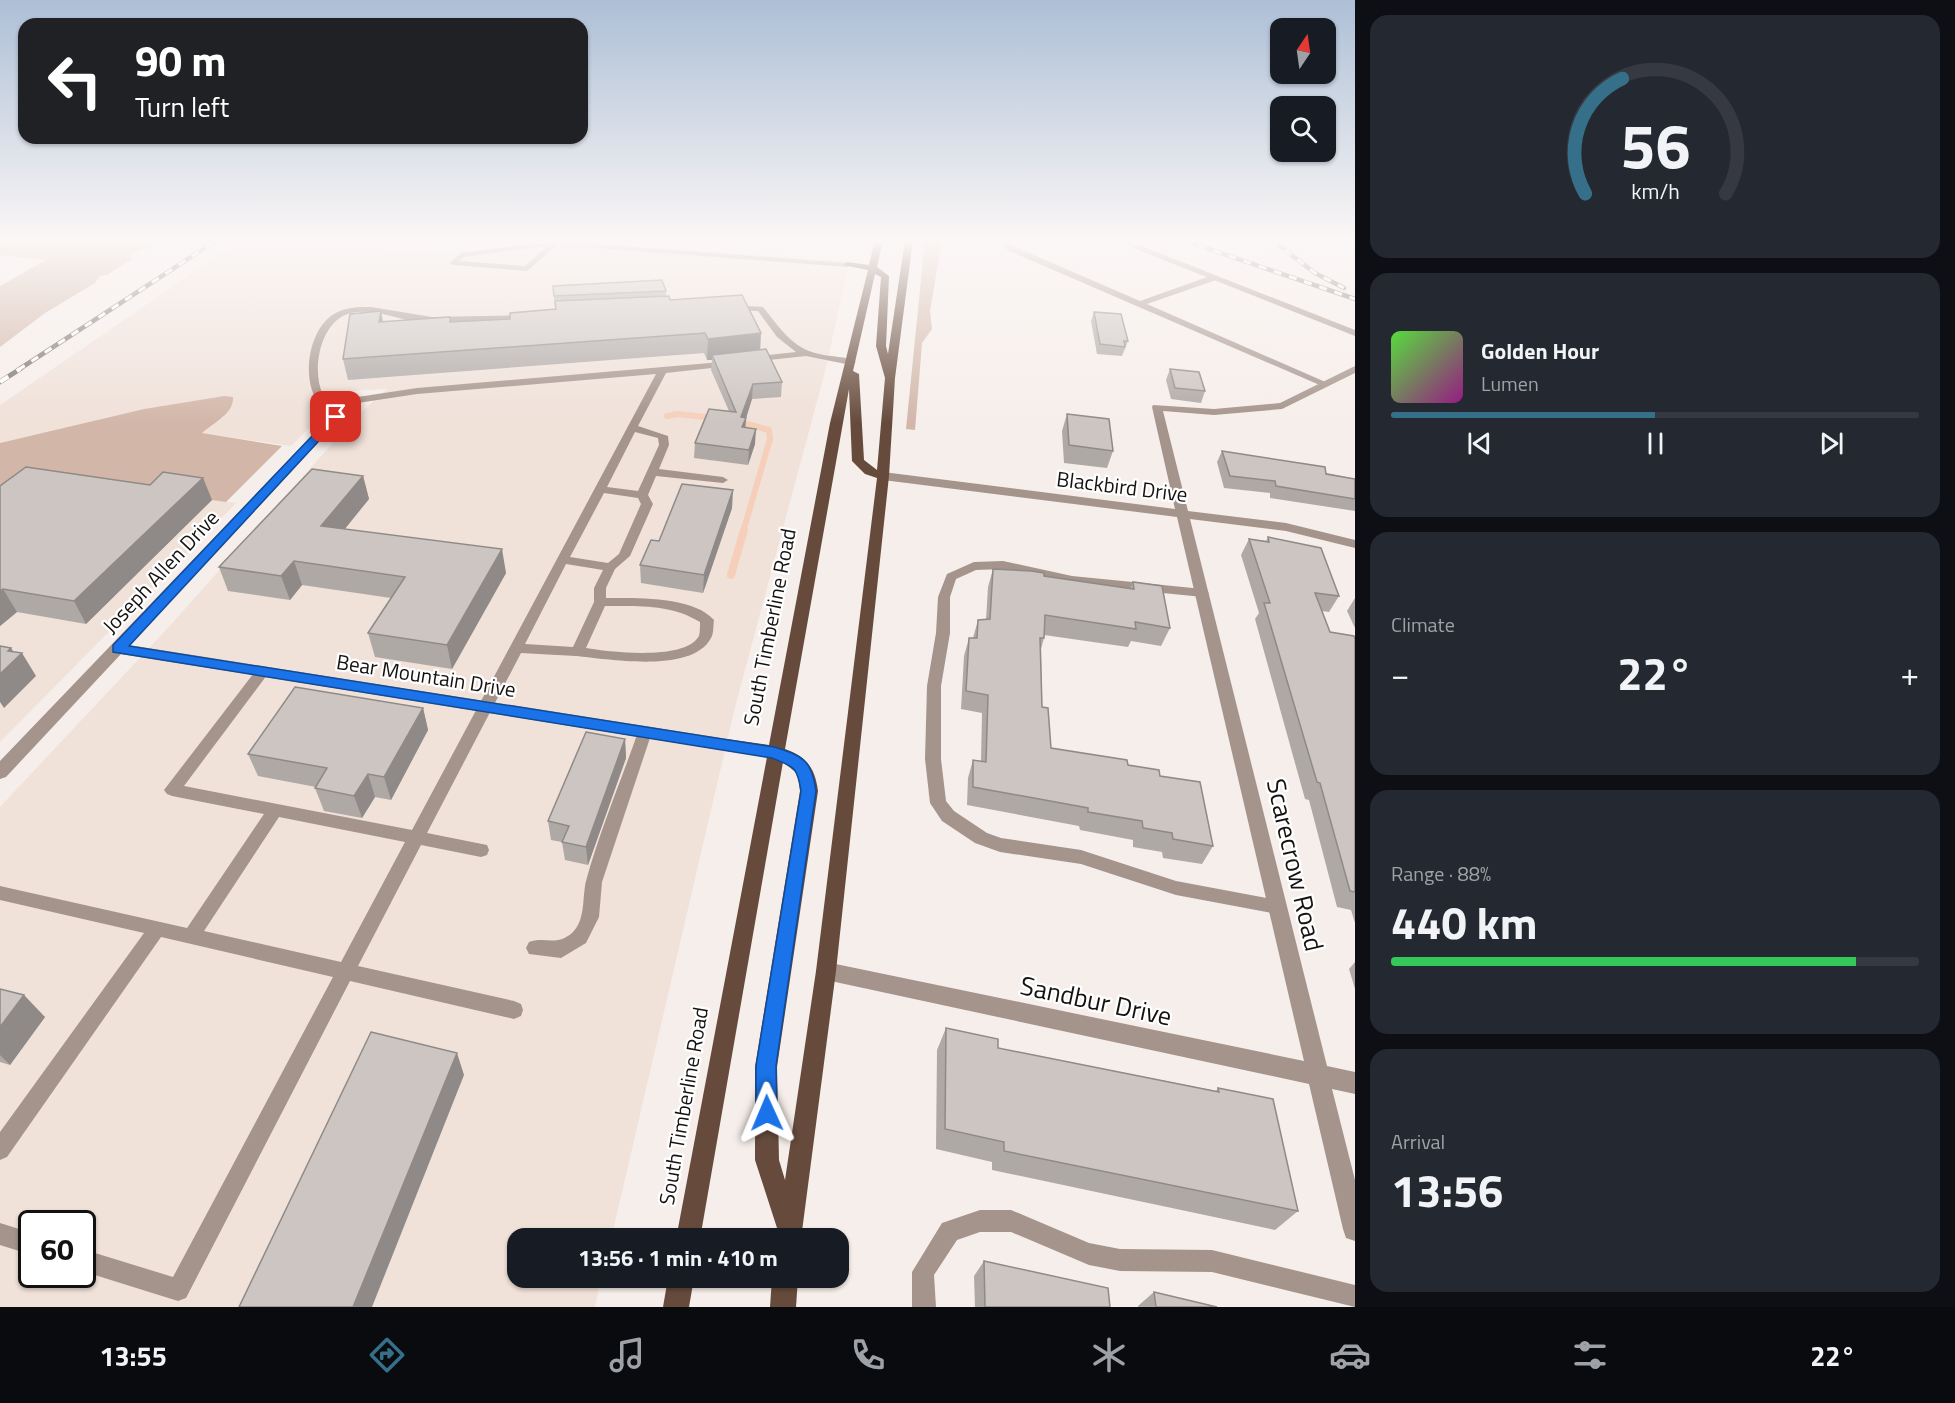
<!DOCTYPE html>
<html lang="en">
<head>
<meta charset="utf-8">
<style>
  :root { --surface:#171b24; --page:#242831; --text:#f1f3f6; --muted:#9ea1a6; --line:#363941; --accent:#366f89 }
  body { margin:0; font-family:"Titillium Web",sans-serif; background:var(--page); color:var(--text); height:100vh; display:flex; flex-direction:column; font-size:22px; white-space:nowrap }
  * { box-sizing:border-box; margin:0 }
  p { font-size:20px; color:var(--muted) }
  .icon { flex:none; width:33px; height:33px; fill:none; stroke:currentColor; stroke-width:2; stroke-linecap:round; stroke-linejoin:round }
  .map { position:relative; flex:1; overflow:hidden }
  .details { display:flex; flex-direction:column; gap:15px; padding:15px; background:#0d0f14; width:600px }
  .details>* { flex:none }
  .guide { position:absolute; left:18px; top:18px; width:570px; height:126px; border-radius:18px; box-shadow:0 2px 4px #0004; background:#202124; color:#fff; overflow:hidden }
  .needle { width:39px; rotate:13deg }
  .tools { position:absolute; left:1270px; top:18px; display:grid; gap:12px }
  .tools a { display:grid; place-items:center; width:66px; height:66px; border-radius:12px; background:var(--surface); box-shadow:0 2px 4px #0004; font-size:30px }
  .speed { position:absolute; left:18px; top:1210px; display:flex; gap:12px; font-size:30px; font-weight:700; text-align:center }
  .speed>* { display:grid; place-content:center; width:78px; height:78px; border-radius:50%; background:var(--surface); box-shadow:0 2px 4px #0004; line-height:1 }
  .speed .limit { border:3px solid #111; border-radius:9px; background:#fff; color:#111 }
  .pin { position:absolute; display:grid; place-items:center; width:51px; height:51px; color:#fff; margin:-26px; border-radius:12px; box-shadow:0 3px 9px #0006 }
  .me { position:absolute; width:66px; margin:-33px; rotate:359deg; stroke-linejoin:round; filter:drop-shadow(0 0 4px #0008) }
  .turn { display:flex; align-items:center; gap:21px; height:126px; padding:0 18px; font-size:27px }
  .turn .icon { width:78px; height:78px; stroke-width:2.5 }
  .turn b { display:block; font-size:42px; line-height:51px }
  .big { font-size:45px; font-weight:700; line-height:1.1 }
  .details .tile { flex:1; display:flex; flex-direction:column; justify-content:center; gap:9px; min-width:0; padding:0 21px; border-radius:18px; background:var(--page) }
  .details .dial { align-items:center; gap:0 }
  .dial svg { height:156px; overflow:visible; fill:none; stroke:var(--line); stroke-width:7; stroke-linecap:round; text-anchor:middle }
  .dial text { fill:var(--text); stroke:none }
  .song { display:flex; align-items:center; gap:18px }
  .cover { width:72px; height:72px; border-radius:9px; background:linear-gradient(135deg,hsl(110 70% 55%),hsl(310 70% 35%)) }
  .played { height:6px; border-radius:3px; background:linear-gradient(90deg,var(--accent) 50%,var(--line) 50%) }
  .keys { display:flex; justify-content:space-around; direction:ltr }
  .heat { display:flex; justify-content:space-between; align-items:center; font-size:33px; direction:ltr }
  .charge { height:9px; border-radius:4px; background:linear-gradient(90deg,#34c759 88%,var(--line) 0) }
  .trip { position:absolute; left:507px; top:1228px; width:342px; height:60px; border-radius:18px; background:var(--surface); box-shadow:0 2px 4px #0004; font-weight:700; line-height:60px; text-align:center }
  .menu { display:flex; height:96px; justify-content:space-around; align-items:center; background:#090b0e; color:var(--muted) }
  .menu .icon { width:42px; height:42px }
  .menu .current { color:var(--accent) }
  .menu b { font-size:27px; color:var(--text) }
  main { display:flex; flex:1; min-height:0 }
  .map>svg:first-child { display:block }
</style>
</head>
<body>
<main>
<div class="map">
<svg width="1355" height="1307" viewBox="0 0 1355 1307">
  <rect width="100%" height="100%" fill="#f6eeea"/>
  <g fill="#f0e1d9" fill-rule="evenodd">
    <path d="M 241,240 L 390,240 L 382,248 L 449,254 L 526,244 L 568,241 L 849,261 L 827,364 L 735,707 L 611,1239 L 518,1239 L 518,1278 L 601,1278 L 595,1307 L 0,1307 L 0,807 L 167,629 L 357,416 L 387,389 L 346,391 L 291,446 L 202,433 L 224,417 L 224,396 L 144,409 L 0,443 L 0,405 ZM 32,1224 L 82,1224 L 82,1275 L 32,1275 Z"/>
    <polygon points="52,477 236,503 0,742 0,518"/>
  </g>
  <g fill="#d2b7a9">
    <polygon points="0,240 167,240 129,254 132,259 107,275 100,276 95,283 45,313 0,347 0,286 46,260 0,255"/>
    <polygon points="925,240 942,240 930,311 932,329 922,343 915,430 906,429"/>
    <path d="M 224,396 L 233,397 C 234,414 213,423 202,433 L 282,446 L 226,502 L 52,477 L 0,518 L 0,443 L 144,409 Z"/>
  </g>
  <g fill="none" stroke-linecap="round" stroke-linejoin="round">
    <g stroke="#f6cfbb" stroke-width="6">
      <polyline points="667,416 677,414 716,418"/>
      <polyline points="736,421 769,430 770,439 743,532"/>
    </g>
    <polyline stroke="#f6cfbb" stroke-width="8" points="731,575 744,530"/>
    <g fill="#a5948c" fill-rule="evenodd">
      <polygon points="1002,240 1009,240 1013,246 1140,301 1210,276 1216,276 1216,280 1147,304 1330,384 1322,386 1007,250"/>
      <path d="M 555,241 L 847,263 L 851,265 L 847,267 L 557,245 L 527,271 L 453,265 L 449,263 L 461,253 ZM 547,246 L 525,266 L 459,261 L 463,257 Z"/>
      <path d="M 731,305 L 763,307 C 779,327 793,349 819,354 C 831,357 847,356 856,362 L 851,365 L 806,356 L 749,362 L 747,360 L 752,357 L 796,352 L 777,337 L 758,311 L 728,310 L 728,306 Z"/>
      <path d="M 371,307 L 432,317 L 529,315 L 533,318 L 529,321 C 492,323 455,325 419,322 C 396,319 374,308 351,313 C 320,320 311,370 323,395 L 351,398 L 417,388 L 733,361 L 735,363 L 730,366 L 666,373 L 638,426 L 668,436 L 669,445 L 659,469 L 723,477 L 728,480 L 723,483 L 656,476 L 648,495 L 653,504 L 630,556 L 615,569 L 606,588 L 606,598 C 635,598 693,596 714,620 C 713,626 714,633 711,638 C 692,674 609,659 576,656 C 557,655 539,654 521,653 L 427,833 L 487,845 L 489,850 L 487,855 L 481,857 L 421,845 L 358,966 L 514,1001 L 521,1004 L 523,1010 L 521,1016 L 514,1019 L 350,981 L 186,1298 L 178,1301 L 82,1271 L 82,1249 L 173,1277 L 333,977 L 161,937 L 7,1157 L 0,1160 L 0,1132 L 144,933 L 0,900 L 0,886 L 187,928 L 264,814 L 172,796 L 167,794 L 164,790 L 257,669 L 267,669 L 269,672 L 267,675 L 184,786 L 412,830 L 656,374 L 417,394 L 351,404 L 316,399 C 302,376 309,329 334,314 C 345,307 358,307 371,307 ZM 635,432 L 658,438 L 659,445 L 638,491 L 607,487 ZM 604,493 L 638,498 L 641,504 L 619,554 L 608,563 L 570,557 ZM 566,564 L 603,570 L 594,588 L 594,602 L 573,647 L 525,644 ZM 605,606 C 638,606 671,604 700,622 C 700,626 700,632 699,636 C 685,661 610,652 586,648 ZM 279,817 L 405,842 L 341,962 L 204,931 Z"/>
      <polygon points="1003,561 1072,576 1203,589 1209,593 1203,597 1072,584 1003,569 976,570 956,579 950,597 950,633 941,686 941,759 946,801 954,811 987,833 1001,838 1081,850 1176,881 1277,900 1283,902 1286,907 1283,912 1277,914 1176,895 1081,864 1000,852 975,843 942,821 930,803 925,759 927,686 936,633 938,597 947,574 974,562"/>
      <path d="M 645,727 L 650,728 L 652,732 L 602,882 L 599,917 L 586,943 L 561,958 L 529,954 L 526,948 L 529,942 C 546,936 555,947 572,933 C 586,920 582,897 586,881 C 600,830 621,781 638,732 L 640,728 Z"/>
      <polygon points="980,1210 1011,1210 1089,1243 1120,1249 1212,1250 1355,1285 1355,1307 1212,1272 1120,1271 1089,1265 1011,1232 980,1232 957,1240 934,1275 936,1307 912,1307 912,1272 942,1223"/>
      <polygon points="0,1223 32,1233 32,1255 0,1245"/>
    </g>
    <g fill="#a5948c" fill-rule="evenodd">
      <polygon points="1113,240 1126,240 1355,330 1355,336"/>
      <polygon points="1355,366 1355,373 1282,409 1214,415 1163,411 1188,511 1286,523 1355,540 1355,548 1286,531 1190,519 1327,1066 1355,1072 1355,1094 1332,1089 1355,1180 1355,1241 1346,1238 1343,1229 1309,1084 826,980 819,978 816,971 819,964 826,962 1304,1061 1177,517 883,480 877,476 883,472 1175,509 1152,407 1153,405 1214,409 1280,403"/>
      <polygon points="351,398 355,399 355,403 129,645 727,739 733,741 735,745 733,749 727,751 121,654 6,777 0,779 0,761 347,399"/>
    </g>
    <g fill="#664b3c" fill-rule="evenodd">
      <path d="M 875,240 L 883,240 L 877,267 L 889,276 L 886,346 L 888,354 L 905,240 L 913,240 L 895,378 L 889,476 L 836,971 L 801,1239 L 777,1239 L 778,1231 L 755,1160 L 755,1067 L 800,791 L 798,774 L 783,762 L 700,1239 L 676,1239 L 767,757 L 727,751 L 721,749 L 719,745 L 721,741 L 727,739 L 769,745 L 830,423 L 868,270 L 843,265 L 847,262 L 869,265 ZM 875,274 L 881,277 L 876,346 L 885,378 L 877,470 L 864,460 L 859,374 L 853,371 ZM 849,389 L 852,461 L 865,474 L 877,478 L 816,971 L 785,1180 L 779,1160 L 777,1067 L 818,791 C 815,768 807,757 785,749 Z"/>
      <polygon points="668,1278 694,1278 689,1307 663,1307"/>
      <polygon points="772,1278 798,1278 796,1307 770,1307"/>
    </g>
    <g stroke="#7a7572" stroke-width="4.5">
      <g id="rail-far1">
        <polyline points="1183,240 1355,299"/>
        <polyline points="1272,240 1315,273 1344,288"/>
        <polyline points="18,370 217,240"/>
      </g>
    </g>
    <g stroke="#7a7572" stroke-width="5">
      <polyline id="rail" points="0,382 20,369"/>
    </g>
    <use href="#rail-far1" stroke="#fff" stroke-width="3" stroke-dasharray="8" stroke-linecap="butt"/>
    <use href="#rail" stroke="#fff" stroke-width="4" stroke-dasharray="10" stroke-linecap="butt"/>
  </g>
  <g fill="#afa9a6">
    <polygon points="553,286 666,291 666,296 670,300 760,350 782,382 781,397 752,399 746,418 745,428 755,444 748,465 694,458 695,443 729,411 711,370 712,360 707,360 704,353 348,380 343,359 383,322 450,317 451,322 510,319 555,310"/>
    <polygon points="1094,312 1128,341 1122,356 1097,354 1091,321"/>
    <polygon points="1170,369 1205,391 1201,403 1171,399 1166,380"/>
    <polygon points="1067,414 1113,451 1107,468 1064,463 1062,431"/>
    <polygon points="1222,451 1355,479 1355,511 1270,498 1270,493 1224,488 1217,462"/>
    <polygon points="363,476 369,499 344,529 506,573 452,669 375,657 368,633 391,598 302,585 290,600 228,591 219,567"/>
    <polygon points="203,478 212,500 86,624 17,612 0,626 0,486 150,485"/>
    <polygon points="732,508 703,593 641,583 640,565 659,541"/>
    <polygon points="1268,537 1339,596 1329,612 1322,611 1330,632 1355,639 1355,923 1351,910 1337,907 1309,800 1305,799 1255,619 1259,613 1241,555 1249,539 1266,541"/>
    <polygon points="993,569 1130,588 1133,582 1170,628 1161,646 1131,641 1128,647 1044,635 1044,638 1041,649 1042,707 1051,748 1128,765 1160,776 1213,846 1202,864 1163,858 1162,852 1133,847 1133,840 1080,830 1079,826 967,805 968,778 973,760 981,761 982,713 961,709 964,656 969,638 973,638 978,620 986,620 988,587"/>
    <polygon points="1355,598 1355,628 1347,611"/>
    <polygon points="423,708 428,730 391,800 375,797 362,818 324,811 315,788 316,787 258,776 248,754"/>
    <polygon points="625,739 626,758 588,865 565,860 562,842 551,840 548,821"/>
    <polygon points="1355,962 1355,989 1349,969"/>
    <polygon points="0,989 45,1017 10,1065 0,1062"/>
    <polygon points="946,1028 998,1048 1216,1091 1218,1088 1298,1211 1275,1230 992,1170 992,1162 936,1149 937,1050"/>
    <polygon points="984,1261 1110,1307 975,1307 974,1276"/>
    <polygon points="1154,1292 1217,1307 1138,1307 1138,1306"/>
  </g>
  <g fill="#8f8a87">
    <polygon points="381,311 385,332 379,322"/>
    <polygon points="761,333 760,354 712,355 712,360 707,360 708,339"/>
    <polygon points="753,384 752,399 746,418 745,433 741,443 741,417"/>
    <polygon points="756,429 755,444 748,465 749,450"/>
    <polygon points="363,476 369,499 328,550 321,526"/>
    <polygon points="203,478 212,500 86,624 74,601"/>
    <polygon points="733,490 732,508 703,593 704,575"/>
    <polygon points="502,549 506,573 452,669 447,645"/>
    <polygon points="294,561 302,585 290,600 281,576"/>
    <polygon points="3,589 17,612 0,626 0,591"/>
    <polygon points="11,648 17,657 22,653 36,676 4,708 0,702 0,674 8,651"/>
    <polygon points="423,708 428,730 391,800 384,777"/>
    <polygon points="625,739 626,758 588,865 586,847"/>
    <polygon points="368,774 375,797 362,818 354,796"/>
    <polygon points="24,995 45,1017 10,1065 0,1055 0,1027"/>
    <polygon points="457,1053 464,1075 372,1307 353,1307"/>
  </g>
  <g fill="#ccc5c1" stroke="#8f8a87" stroke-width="1.5">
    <polygon points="662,280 666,291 554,296 553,286"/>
    <polygon points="742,295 761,333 708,339 705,333 343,359 350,314 381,311 379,322 450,317 450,322 510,319 510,313 556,309 555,301 669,296 670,300"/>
    <polygon points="1094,312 1121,314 1128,341 1124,341 1125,347 1100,344"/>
    <polygon points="766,349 782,382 753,384 741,417 746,418 742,427 756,429 749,450 695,443 709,409 736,412 712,355"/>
    <polygon points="1170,369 1199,372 1205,391 1175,388"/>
    <polygon points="1067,414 1109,419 1113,451 1069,445"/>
    <polygon points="1222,451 1325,467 1326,474 1355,479 1355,499 1276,486 1275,481 1230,476"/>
    <polygon points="26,467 150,485 163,472 203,478 74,601 3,589 0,591 0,486"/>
    <polygon points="312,469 363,476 321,526 502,549 447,645 368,633 405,577 294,561 281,576 219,567"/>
    <polygon points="682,484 733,490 704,575 640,565 651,540 659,541"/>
    <polygon points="1268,537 1321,548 1339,596 1315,593 1330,632 1354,636 1355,639 1355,892 1350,891 1320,783 1317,782 1264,603 1270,603 1249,539 1269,542"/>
    <polygon points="993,569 1031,571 1044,573 1044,576 1134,589 1133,582 1162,586 1170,628 1135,622 1136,629 1045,615 1044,638 1040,638 1042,707 1048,708 1051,748 1127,760 1128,765 1159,770 1160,776 1200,782 1213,846 1173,839 1172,833 1143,828 1142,821 1088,812 1088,808 973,787 973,760 986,762 988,695 966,691 969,638 977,638 978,620 990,619"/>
    <polygon points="0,646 11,648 8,651 22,653 0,674"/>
    <polygon points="295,687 423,708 384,777 368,774 354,796 315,788 327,768 248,754"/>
    <polygon points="586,732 625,739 586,847 562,842 569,826 548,821"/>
    <polygon points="0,989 24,995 0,1027"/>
    <polygon points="946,1028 998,1039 998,1048 1219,1092 1218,1088 1273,1099 1298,1211 1004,1151 1004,1142 945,1129"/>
    <polygon points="371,1032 457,1053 353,1307 239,1307"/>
    <polygon points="984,1261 1108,1288 1110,1307 985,1307"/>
    <polygon points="1154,1292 1217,1307 1156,1307"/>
  </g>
  <linearGradient id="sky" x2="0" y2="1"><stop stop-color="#adbfd6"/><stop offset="0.57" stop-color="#fbf7f6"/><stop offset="1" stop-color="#fbf7f6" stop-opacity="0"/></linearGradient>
  <rect width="1355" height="423" fill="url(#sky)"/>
  <path fill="#1a73e8" stroke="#114b97" stroke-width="1.5" d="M 332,415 L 341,417 L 129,646 L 774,747 C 803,756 812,760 816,791 L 776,1066 L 777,1113 L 774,1121 L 767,1124 L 759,1121 L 756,1113 L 756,1066 L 801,791 C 797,766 794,767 772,758 L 113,652 L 113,645 Z"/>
  <g text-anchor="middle" stroke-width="4.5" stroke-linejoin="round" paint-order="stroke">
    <g font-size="21" fill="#151311" stroke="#fff">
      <text transform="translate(1122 487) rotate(7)" y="7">Blackbird Drive</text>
      <text transform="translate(161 572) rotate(-47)" y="7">Joseph Allen Drive</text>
      <text transform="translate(770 627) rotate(-79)" y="7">South Timberline Road</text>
      <text transform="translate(426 676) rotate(9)" y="7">Bear Mountain Drive</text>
      <text transform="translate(684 1106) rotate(-80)" y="7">South Timberline Road</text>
    </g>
    <g font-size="26" fill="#151311" stroke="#fff">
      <text transform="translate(1295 865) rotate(77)" y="9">Scarecrow Road</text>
      <text transform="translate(1096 1001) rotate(12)" y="9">Sandbur Drive</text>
    </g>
  </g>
</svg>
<div class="tools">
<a><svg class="needle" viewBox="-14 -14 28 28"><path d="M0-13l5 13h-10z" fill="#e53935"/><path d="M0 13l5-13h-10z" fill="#9ea1a6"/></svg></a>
<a><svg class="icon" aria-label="search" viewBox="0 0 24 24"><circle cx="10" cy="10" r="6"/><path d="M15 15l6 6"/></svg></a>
</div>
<div class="speed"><div class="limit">60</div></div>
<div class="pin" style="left:336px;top:417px;background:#d93025"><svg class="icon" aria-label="arrive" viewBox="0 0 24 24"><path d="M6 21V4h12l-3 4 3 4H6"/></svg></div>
<svg class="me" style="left:767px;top:1113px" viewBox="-20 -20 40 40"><path d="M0-17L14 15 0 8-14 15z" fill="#1a73e8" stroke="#fff" stroke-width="4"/></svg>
<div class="trip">13:56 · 1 min · 410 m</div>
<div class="guide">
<div class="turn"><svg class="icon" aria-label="left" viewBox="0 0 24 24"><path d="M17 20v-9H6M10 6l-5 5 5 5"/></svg><div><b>90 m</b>Turn left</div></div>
</div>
</div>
<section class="details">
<div class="tile dial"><svg viewBox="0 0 100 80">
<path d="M14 69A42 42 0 1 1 86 69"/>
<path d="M14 69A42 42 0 0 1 33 10" stroke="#366f89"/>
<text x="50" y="56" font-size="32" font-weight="700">56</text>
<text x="50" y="72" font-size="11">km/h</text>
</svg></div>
<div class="tile">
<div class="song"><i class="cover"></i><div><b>Golden Hour</b><p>Lumen</p></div></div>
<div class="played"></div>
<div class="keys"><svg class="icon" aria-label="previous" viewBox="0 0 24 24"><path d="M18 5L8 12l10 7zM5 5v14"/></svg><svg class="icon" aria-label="pause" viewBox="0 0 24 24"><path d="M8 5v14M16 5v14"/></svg><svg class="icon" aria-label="next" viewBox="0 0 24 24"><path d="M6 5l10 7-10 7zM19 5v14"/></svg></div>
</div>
<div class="tile"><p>Climate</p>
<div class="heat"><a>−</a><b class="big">22°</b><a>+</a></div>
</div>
<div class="tile"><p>Range · 88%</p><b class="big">440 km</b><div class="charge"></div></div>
<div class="tile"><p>Arrival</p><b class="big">13:56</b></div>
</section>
</main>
<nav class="menu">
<b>13:55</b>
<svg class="icon current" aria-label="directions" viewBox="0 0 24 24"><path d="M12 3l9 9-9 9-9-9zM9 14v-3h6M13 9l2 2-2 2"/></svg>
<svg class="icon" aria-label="music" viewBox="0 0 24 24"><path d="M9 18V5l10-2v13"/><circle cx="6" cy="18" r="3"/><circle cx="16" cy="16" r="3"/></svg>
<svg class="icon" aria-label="phone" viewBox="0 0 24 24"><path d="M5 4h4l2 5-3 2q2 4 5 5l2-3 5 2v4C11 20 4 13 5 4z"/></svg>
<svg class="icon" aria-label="climate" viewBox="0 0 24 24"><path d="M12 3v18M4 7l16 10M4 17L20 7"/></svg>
<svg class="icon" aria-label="car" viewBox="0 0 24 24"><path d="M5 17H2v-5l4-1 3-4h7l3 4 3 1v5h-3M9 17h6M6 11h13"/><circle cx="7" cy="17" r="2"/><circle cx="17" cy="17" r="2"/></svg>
<svg class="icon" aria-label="filters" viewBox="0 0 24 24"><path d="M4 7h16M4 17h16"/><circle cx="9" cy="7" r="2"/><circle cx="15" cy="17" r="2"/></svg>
<b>22°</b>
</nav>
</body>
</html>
